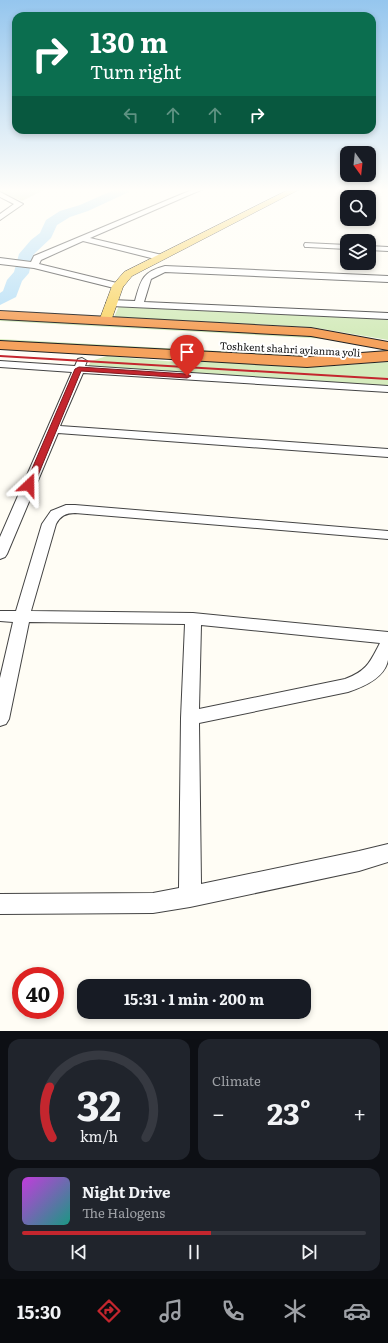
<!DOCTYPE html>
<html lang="en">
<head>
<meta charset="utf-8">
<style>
  :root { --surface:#171b24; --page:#20242c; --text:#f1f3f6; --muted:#9ea1a6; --line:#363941; --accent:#c4262e }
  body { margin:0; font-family:Literata,serif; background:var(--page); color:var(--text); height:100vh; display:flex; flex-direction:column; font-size:15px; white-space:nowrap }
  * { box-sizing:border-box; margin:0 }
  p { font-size:13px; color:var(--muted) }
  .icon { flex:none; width:22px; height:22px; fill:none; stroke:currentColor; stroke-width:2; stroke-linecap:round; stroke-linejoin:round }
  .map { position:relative; height:1031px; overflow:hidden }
  .panel { display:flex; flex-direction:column; gap:8px; padding:8px; background:#0d0f14; flex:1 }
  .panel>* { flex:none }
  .guide { position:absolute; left:12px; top:12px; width:364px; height:122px; border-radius:12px; box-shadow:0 2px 6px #0003; background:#0b6e4f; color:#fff; overflow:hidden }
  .needle { width:26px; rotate:165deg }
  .fabs { position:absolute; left:340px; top:146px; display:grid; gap:8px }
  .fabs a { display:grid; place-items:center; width:36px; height:36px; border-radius:8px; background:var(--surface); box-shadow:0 2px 6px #0003; font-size:20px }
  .speed { position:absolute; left:12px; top:967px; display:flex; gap:8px; font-size:20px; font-weight:700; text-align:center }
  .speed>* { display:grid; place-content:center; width:52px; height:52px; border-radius:50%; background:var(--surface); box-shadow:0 2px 6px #0003; line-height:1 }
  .speed .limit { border:6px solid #d22; background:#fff; color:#111 }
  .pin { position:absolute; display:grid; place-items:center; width:34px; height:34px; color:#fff; margin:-41px -17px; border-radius:50% 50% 50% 0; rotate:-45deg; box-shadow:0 0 4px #0007 }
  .pin .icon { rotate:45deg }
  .me { position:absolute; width:44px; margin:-22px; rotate:23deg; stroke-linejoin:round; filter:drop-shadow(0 0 3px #0008) }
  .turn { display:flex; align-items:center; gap:14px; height:84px; padding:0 12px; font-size:18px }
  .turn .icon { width:52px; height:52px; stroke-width:2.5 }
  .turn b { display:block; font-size:28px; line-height:34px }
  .lanes { display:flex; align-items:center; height:38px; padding:0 12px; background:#0003; justify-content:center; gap:20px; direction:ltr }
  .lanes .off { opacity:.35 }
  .big { font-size:30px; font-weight:700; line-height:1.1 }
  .panel .widget { flex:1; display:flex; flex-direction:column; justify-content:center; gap:6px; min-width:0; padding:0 14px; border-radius:12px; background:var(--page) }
  .panel .dial { align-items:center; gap:0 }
  .dial svg { height:104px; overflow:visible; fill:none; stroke:var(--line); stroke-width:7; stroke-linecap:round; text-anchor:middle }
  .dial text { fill:var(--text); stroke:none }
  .song { display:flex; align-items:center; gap:12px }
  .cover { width:48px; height:48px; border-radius:6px; background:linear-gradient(135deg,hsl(290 70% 55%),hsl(170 70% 35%)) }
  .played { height:4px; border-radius:2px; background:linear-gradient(90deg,var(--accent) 55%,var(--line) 55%) }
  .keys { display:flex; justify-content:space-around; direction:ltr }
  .heat { display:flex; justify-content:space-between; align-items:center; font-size:22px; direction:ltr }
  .panel .tiles { flex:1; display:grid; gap:8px; grid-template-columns:1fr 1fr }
  .widget:last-child { grid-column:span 2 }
  .trip { position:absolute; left:77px; top:979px; width:234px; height:40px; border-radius:12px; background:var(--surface); box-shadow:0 2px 6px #0003; font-weight:700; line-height:40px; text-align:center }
  .dock { display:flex; height:64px; justify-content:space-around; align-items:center; background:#090b0e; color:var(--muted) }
  .dock .icon { width:28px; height:28px }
  .dock .selected { color:var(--accent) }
  .dock b { font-size:18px; color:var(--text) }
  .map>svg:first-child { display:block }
</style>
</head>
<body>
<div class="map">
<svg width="388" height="1031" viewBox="0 0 388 1031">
  <rect width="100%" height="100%" fill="#fffdf5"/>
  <g fill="#d5ebbd">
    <polygon points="119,306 388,319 388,340 311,327 114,317"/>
    <polygon points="0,318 311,335 327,339 0,321"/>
    <polygon points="0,339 330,357 305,360 0,343"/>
    <polygon points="107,356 177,362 224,362 317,367 388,362 388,387 87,368 91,361"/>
  </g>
  <polygon fill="#d9e3c4" points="0,189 46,189 22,201 0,192"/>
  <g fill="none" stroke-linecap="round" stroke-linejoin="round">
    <polygon fill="#b9e0f7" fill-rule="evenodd" points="116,189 131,189 129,192 88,211 70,217 57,225 51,238 33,255 29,273 22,281 16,297 0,305 0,293 3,291 7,280 14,272 19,254 31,240 40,233 46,220 60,211 80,205"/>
    <g stroke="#444" stroke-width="2">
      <g id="minor">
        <polygon points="194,189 203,189 90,238 162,255 163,257 162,259 159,260 83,241 41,260 39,264 121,284 123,286 121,288 118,289 34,268 0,264 0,258 31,262 34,256"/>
        <polygon points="0,192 23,204 0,220 0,214 14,204 0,197"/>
        <polygon points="305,243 347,245 347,249 308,247 305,247 304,245"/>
        <polygon points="369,246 388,247 388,251 369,250"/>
        <path d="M 165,266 L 388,276 L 388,282 L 165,272 L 151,279 L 144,302 L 388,313 L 388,319 L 111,306 L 106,303 L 111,300 L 135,301 C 141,280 142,272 165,266 Z"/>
        <polygon points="82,358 87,361 85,366 388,386 388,392 83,373 60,426 388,449 388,457 58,433 7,554 5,557 0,559 0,537 72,372 0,367 0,361 75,366 78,359"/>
        <path d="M 66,505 L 75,505 L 388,531 L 388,539 L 75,513 C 66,513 60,516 56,524 L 31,611 L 193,613 L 388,632 C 388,641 388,651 388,660 C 385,678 363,687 348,692 L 199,723 L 201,884 L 359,851 L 388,844 L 388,862 L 359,871 L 190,907 L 153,913 L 0,914 L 0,894 L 153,893 L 179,888 L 181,718 L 185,624 L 29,622 L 9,719 L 6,724 L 0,726 L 0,678 L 13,622 L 0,621 L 0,611 L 16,611 L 42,524 L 51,511 ZM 201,625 L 380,643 C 370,662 367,671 345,679 L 199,709 Z"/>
      </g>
    </g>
    <g stroke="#222" stroke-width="1">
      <polygon id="major" points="290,189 300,189 132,276 123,287 111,321 109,324 101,324 99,321 112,286 124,272"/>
    </g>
    <g stroke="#222" stroke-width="2">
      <g id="highway">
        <polygon points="0,311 311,328 388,342 388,350 311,336 0,319"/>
        <polygon points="0,341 307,357 388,351 388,361 307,367 0,349"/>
      </g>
    </g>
    <use href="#minor" fill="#fff" fill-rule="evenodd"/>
    <use href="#major" fill="#f9d66b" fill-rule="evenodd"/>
    <use href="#highway" fill="#f5a25d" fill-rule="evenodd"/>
    <polyline stroke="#c4262e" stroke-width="2" points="0,356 388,379"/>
  </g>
  <linearGradient id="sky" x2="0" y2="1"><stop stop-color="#95c6ee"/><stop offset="0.57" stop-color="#fffefa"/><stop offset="1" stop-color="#fffefa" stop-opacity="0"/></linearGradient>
  <rect width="388" height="333" fill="url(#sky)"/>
  <polygon fill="#c4262e" stroke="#7f191e" points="79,367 187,374 191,376 187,378 81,371 34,485 32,486 26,486 25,485 75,369"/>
  <g text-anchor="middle" stroke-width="4" stroke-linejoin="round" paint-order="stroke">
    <g font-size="10" fill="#111" stroke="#fff">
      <text transform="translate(290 349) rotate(3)" y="4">Toshkent shahri aylanma yoʻli</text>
    </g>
  </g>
</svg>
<div class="fabs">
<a><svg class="needle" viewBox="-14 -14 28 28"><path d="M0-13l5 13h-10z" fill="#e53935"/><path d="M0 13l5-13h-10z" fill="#9ea1a6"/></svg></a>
<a><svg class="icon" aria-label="search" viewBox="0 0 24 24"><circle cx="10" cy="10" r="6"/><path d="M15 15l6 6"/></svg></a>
<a><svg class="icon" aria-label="layers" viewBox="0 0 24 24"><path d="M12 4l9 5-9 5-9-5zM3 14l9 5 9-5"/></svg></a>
</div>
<div class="speed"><div class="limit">40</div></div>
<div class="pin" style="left:187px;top:376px;background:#d93025"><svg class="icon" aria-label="arrive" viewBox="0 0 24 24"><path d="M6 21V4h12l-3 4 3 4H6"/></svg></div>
<svg class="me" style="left:29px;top:485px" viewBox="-20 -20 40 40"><path d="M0-17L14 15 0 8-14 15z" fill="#c4262e" stroke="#fff" stroke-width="4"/></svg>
<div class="trip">15:31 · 1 min · 200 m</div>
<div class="guide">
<div class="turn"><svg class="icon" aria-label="right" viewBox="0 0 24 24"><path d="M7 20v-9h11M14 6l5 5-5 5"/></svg><div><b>130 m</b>Turn right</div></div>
<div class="lanes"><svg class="icon off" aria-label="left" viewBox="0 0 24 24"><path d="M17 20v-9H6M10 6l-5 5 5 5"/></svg><svg class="icon off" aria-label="ahead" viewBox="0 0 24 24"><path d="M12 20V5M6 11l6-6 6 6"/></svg><svg class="icon off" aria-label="ahead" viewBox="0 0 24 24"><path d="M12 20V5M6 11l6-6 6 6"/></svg><svg class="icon" aria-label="right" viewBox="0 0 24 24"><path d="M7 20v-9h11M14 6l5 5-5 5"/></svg></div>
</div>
</div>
<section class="panel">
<div class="tiles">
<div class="widget dial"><svg viewBox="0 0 100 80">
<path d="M14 69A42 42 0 1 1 86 69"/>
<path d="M14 69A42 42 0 0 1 12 30" stroke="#c4262e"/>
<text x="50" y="56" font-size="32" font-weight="700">32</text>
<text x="50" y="72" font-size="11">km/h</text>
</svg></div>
<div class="widget"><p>Climate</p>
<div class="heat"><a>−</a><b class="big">23°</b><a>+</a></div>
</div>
<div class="widget">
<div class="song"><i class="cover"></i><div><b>Night Drive</b><p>The Halogens</p></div></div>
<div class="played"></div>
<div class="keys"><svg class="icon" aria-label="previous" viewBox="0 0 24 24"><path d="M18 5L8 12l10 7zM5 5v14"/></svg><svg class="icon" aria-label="pause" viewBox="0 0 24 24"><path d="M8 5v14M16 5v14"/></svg><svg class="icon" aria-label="next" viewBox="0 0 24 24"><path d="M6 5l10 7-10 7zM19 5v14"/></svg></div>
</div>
</div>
</section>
<nav class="dock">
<b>15:30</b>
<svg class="icon selected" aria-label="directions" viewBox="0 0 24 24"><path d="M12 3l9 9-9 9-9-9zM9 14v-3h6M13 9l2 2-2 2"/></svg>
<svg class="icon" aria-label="music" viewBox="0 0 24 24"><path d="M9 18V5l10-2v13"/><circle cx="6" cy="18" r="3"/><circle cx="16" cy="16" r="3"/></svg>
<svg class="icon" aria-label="phone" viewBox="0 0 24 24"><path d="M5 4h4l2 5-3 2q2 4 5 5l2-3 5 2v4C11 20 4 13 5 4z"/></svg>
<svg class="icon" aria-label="climate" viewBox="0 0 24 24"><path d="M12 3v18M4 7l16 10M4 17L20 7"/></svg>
<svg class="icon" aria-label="car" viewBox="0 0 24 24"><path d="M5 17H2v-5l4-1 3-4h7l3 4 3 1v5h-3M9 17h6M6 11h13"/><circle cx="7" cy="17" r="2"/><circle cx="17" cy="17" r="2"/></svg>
</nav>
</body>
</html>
